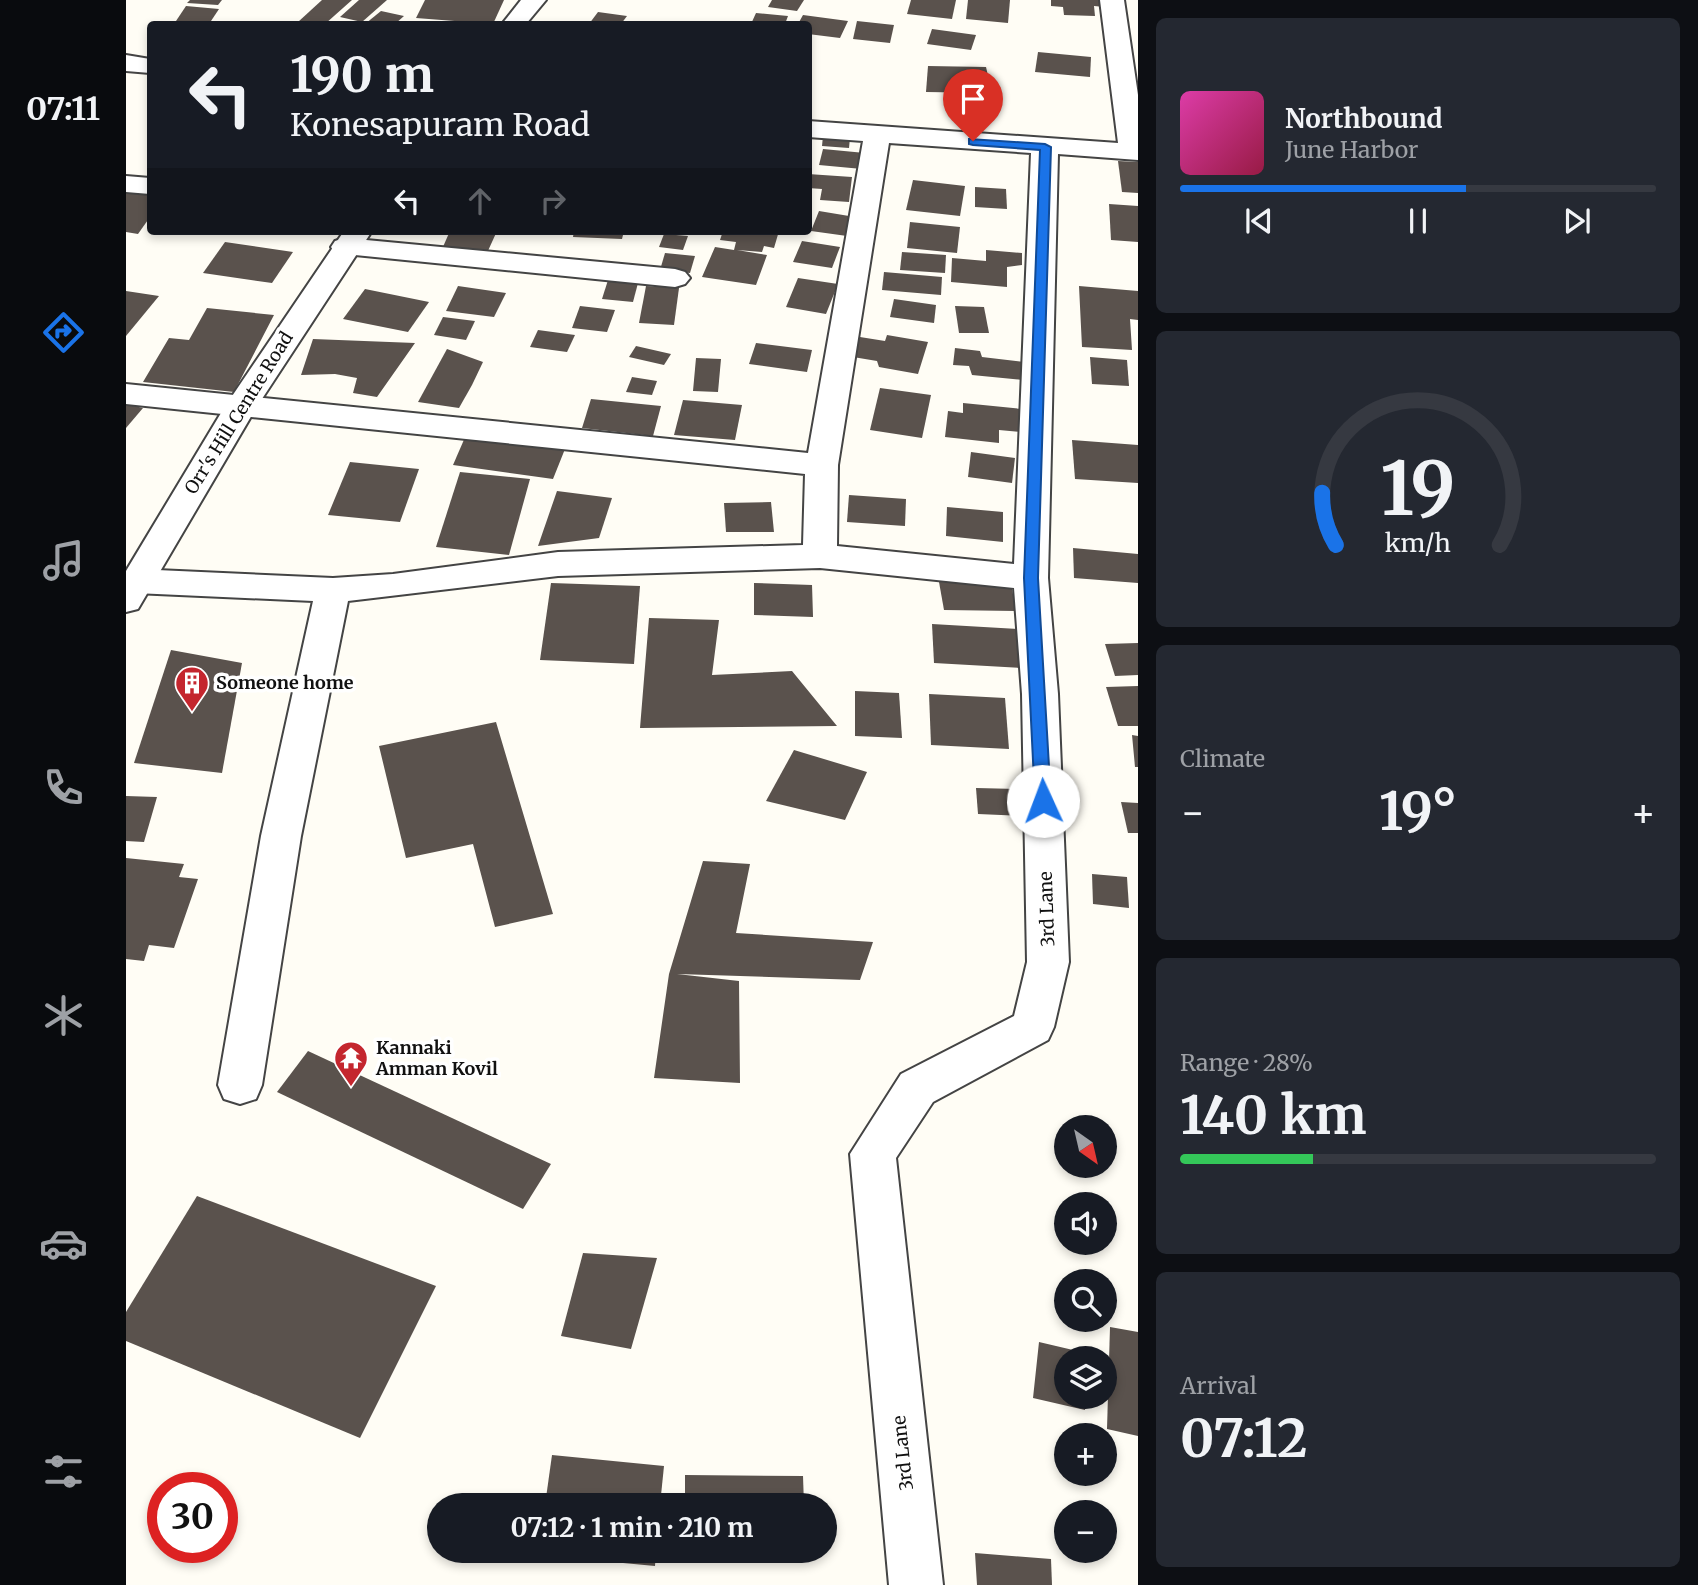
<!DOCTYPE html>
<html lang="en">
<head>
<meta charset="utf-8">
<style>
  :root { --surface:#171b24; --page:#242831; --text:#f1f3f6; --muted:#9ea1a6; --line:#363941; --accent:#1a73e8 }
  body { margin:0; font-family:Merriweather,serif; background:var(--page); color:var(--text); height:100vh; display:flex; flex-direction:column; font-size:26px; white-space:nowrap }
  * { box-sizing:border-box; margin:0 }
  p { font-size:23px; color:var(--muted) }
  .icon { flex:none; width:38px; height:38px; fill:none; stroke:currentColor; stroke-width:2; stroke-linecap:round; stroke-linejoin:round }
  .map { position:relative; flex:1; overflow:hidden }
  .panel { display:flex; flex-direction:column; gap:18px; padding:18px; background:#0d0f14; width:560px }
  .panel>* { flex:none }
  .hud { position:absolute; left:21px; top:21px; width:665px; height:214px; border-radius:7px; box-shadow:0 4px 10px #0003; background:#171b24; color:var(--text); overflow:hidden }
  .needle { width:46px; rotate:146deg }
  .buttons { position:absolute; left:928px; top:1115px; display:grid; gap:14px }
  .buttons a { display:grid; place-items:center; width:63px; height:63px; border-radius:50%; background:var(--surface); box-shadow:0 4px 10px #0003; font-size:35px }
  .speed { position:absolute; left:21px; top:1472px; display:flex; gap:14px; font-size:35px; font-weight:700; text-align:center }
  .speed>* { display:grid; place-content:center; width:91px; height:91px; border-radius:50%; background:var(--surface); box-shadow:0 4px 10px #0003; line-height:1 }
  .speed .limit { border:10px solid #d22; background:#fff; color:#111 }
  .pin { position:absolute; display:grid; place-items:center; width:60px; height:60px; color:#fff; margin:-72px -30px; border-radius:50% 50% 50% 0; rotate:-45deg; box-shadow:0 0 7px #0007 }
  .pin .icon { rotate:45deg }
  .me { position:absolute; width:77px; margin:-38px; rotate:358deg; stroke-linejoin:round; filter:drop-shadow(0 0 5px #0008) }
  .turn { display:flex; align-items:center; gap:24px; height:147px; padding:0 28px; font-size:32px }
  .turn .icon { width:91px; height:91px; stroke-width:2.5 }
  .turn b { display:block; font-size:49px; line-height:60px }
  .lanes { display:flex; align-items:center; height:66px; padding:0 28px; background:#0003; justify-content:center; gap:35px; direction:ltr }
  .lanes .off { opacity:.35 }
  .big { font-size:52px; font-weight:700; line-height:1.1 }
  .panel .tile { flex:1; display:flex; flex-direction:column; justify-content:center; gap:10px; min-width:0; padding:0 24px; border-radius:10px; background:var(--page) }
  .panel .dial { align-items:center; gap:0 }
  .dial svg { height:182px; overflow:visible; fill:none; stroke:var(--line); stroke-width:7; stroke-linecap:round; text-anchor:middle }
  .dial text { fill:var(--text); stroke:none }
  .song { display:flex; align-items:center; gap:21px }
  .cover { width:84px; height:84px; border-radius:10px; background:linear-gradient(135deg,hsl(320 70% 55%),hsl(340 70% 35%)) }
  .played { height:7px; border-radius:4px; background:linear-gradient(90deg,var(--accent) 60%,var(--line) 60%) }
  .keys { display:flex; justify-content:space-around; direction:ltr }
  .heat { display:flex; justify-content:space-between; align-items:center; font-size:38px; direction:ltr }
  .charge { height:10px; border-radius:5px; background:linear-gradient(90deg,#34c759 28%,var(--line) 0) }
  .trip { position:absolute; left:301px; top:1493px; width:410px; height:70px; border-radius:35px; background:var(--surface); box-shadow:0 4px 10px #0003; font-weight:700; line-height:70px; text-align:center }
  main { display:flex; flex:1; min-height:0 }
  .tab-bar { display:flex; flex-direction:column; width:126px; justify-content:space-around; align-items:center; background:#090b0e; color:var(--muted) }
  .tab-bar .icon { width:49px; height:49px }
  .tab-bar .active { color:var(--accent) }
  .tab-bar b { font-size:32px; color:var(--text) }
  .map>svg:first-child { display:block }
</style>
</head>
<body>
<main>
<nav class="tab-bar">
<b>07:11</b>
<svg class="icon active" aria-label="directions" viewBox="0 0 24 24"><path d="M12 3l9 9-9 9-9-9zM9 14v-3h6M13 9l2 2-2 2"/></svg>
<svg class="icon" aria-label="music" viewBox="0 0 24 24"><path d="M9 18V5l10-2v13"/><circle cx="6" cy="18" r="3"/><circle cx="16" cy="16" r="3"/></svg>
<svg class="icon" aria-label="phone" viewBox="0 0 24 24"><path d="M5 4h4l2 5-3 2q2 4 5 5l2-3 5 2v4C11 20 4 13 5 4z"/></svg>
<svg class="icon" aria-label="climate" viewBox="0 0 24 24"><path d="M12 3v18M4 7l16 10M4 17L20 7"/></svg>
<svg class="icon" aria-label="car" viewBox="0 0 24 24"><path d="M5 17H2v-5l4-1 3-4h7l3 4 3 1v5h-3M9 17h6M6 11h13"/><circle cx="7" cy="17" r="2"/><circle cx="17" cy="17" r="2"/></svg>
<svg class="icon" aria-label="filters" viewBox="0 0 24 24"><path d="M4 7h16M4 17h16"/><circle cx="9" cy="7" r="2"/><circle cx="15" cy="17" r="2"/></svg>
</nav>
<div class="map">
<svg width="1012" height="1585" viewBox="0 0 1012 1585">
  <rect width="100%" height="100%" fill="#fffdf5"/>
  <g fill="#5a524d">
    <polygon points="64,0 96,0 92,5 61,3"/>
    <polygon points="196,0 226,0 199,24 172,22"/>
    <polygon points="233,0 261,0 236,22 214,17"/>
    <polygon points="299,0 378,0 367,24 290,18"/>
    <polygon points="646,0 678,0 671,11 642,7"/>
    <polygon points="785,0 830,0 826,19 781,14"/>
    <polygon points="842,0 884,0 882,23 840,19"/>
    <polygon points="925,0 978,0 979,7 968,6 969,16 938,15 937,7 925,6"/>
    <polygon points="60,6 93,9 83,24 48,24"/>
    <polygon points="255,11 278,16 269,24 239,24"/>
    <polygon points="472,12 501,16 495,24 463,24"/>
    <polygon points="630,13 662,16 659,24 625,24"/>
    <polygon points="677,15 722,21 714,38 682,34 682,24 672,24"/>
    <polygon points="731,21 768,25 764,43 727,39"/>
    <polygon points="806,29 850,35 845,50 801,44"/>
    <polygon points="912,52 965,57 964,77 909,72"/>
    <polygon points="802,66 860,67 866,93 800,92"/>
    <polygon points="697,136 724,138 723,148 696,146"/>
    <polygon points="697,149 739,153 736,169 693,165"/>
    <polygon points="992,161 1012,162 1012,193 996,192"/>
    <polygon points="682,174 726,177 723,202 694,200 696,189 682,188"/>
    <polygon points="787,180 839,186 834,216 780,210"/>
    <polygon points="849,187 880,189 881,209 849,207"/>
    <polygon points="0,191 24,194 24,217 12,234 0,232"/>
    <polygon points="983,204 1012,206 1012,242 985,240"/>
    <polygon points="693,211 729,217 721,236 685,231"/>
    <polygon points="784,222 834,227 831,253 781,248"/>
    <polygon points="324,231 371,231 361,253 316,249"/>
    <polygon points="448,231 498,231 496,239 447,237"/>
    <polygon points="597,231 653,231 648,248 638,246 636,252 611,250 641,255 630,285 576,277 589,247 608,250 610,242 594,240"/>
    <polygon points="538,234 562,236 557,250 533,247"/>
    <polygon points="676,241 714,247 706,268 667,262"/>
    <polygon points="99,242 167,252 146,283 77,273"/>
    <polygon points="860,250 896,253 896,265 881,267 881,287 825,282 826,258 860,261"/>
    <polygon points="776,252 820,255 819,273 774,270"/>
    <polygon points="539,253 569,256 564,273 534,270"/>
    <polygon points="758,272 816,277 815,295 756,290"/>
    <polygon points="672,278 712,284 700,314 660,307"/>
    <polygon points="482,280 512,283 507,302 476,299"/>
    <polygon points="332,286 380,293 368,317 320,311"/>
    <polygon points="520,286 553,288 548,325 513,323"/>
    <polygon points="953,286 1012,291 1012,320 1004,319 1006,350 956,347"/>
    <polygon points="239,289 303,302 282,332 217,319"/>
    <polygon points="0,291 33,296 0,336"/>
    <polygon points="768,299 810,305 808,323 764,317"/>
    <polygon points="454,306 489,310 481,332 446,328"/>
    <polygon points="829,306 858,307 863,333 833,333"/>
    <polygon points="81,308 148,315 108,392 17,382 43,338 63,340"/>
    <polygon points="317,317 349,321 340,340 308,335"/>
    <polygon points="412,330 449,335 441,352 404,347"/>
    <polygon points="761,335 802,342 792,374 753,367 751,361 727,357 734,337 759,341"/>
    <polygon points="187,339 289,343 251,397 227,393 231,378 209,374 175,375"/>
    <polygon points="630,343 686,350 681,372 623,364"/>
    <polygon points="510,346 545,354 538,365 503,357"/>
    <polygon points="829,348 854,351 856,357 898,362 897,380 846,375 843,366 827,365"/>
    <polygon points="321,349 357,362 346,385 333,408 292,402"/>
    <polygon points="964,357 1001,360 1003,386 966,384"/>
    <polygon points="570,358 595,359 592,392 567,391"/>
    <polygon points="506,377 531,381 526,395 500,392"/>
    <polygon points="754,388 805,395 796,438 744,430"/>
    <polygon points="465,399 535,406 527,436 456,428"/>
    <polygon points="557,400 616,405 609,440 548,435"/>
    <polygon points="837,403 896,409 895,432 873,430 873,443 819,437 822,411 837,413"/>
    <polygon points="0,404 17,408 0,428"/>
    <polygon points="340,435 439,449 427,479 327,465"/>
    <polygon points="946,440 1012,445 1012,483 949,479"/>
    <polygon points="845,452 889,458 886,483 842,477"/>
    <polygon points="224,462 293,469 274,522 202,515"/>
    <polygon points="334,472 404,479 383,555 310,547"/>
    <polygon points="431,491 486,498 473,538 412,546"/>
    <polygon points="723,495 780,499 779,526 721,522"/>
    <polygon points="645,502 648,532 600,532 598,503"/>
    <polygon points="821,507 877,512 877,542 820,536"/>
    <polygon points="947,548 1012,554 1012,583 948,578"/>
    <polygon points="813,582 885,583 890,611 818,610"/>
    <polygon points="425,583 514,586 508,664 414,660"/>
    <polygon points="628,583 686,585 687,617 628,615"/>
    <polygon points="523,618 593,620 586,675 666,671 711,726 514,728"/>
    <polygon points="806,624 893,629 896,668 808,663"/>
    <polygon points="1012,643 1012,675 989,676 979,644"/>
    <polygon points="45,650 116,663 96,773 8,763"/>
    <polygon points="1012,686 1012,726 992,726 980,687"/>
    <polygon points="729,691 773,693 776,738 729,736"/>
    <polygon points="803,694 879,698 883,749 805,745"/>
    <polygon points="370,722 427,914 369,927 347,844 280,858 253,746"/>
    <polygon points="1006,735 1012,736 1012,767 1009,767"/>
    <polygon points="668,750 741,772 719,820 640,801"/>
    <polygon points="850,788 897,789 900,816 852,814"/>
    <polygon points="0,796 31,797 18,842 0,841"/>
    <polygon points="995,802 1012,803 1012,833 1002,833"/>
    <polygon points="0,858 58,864 53,877 72,879 48,948 23,945 18,961 0,959"/>
    <polygon points="577,861 624,864 610,933 747,942 734,980 551,974 613,981 614,1083 528,1078 543,974"/>
    <polygon points="966,874 1001,877 1003,908 967,904"/>
    <polygon points="182,1051 425,1164 397,1209 151,1092"/>
    <polygon points="71,1196 310,1286 234,1438 0,1341 0,1312"/>
    <polygon points="457,1253 531,1258 505,1349 435,1336"/>
    <polygon points="984,1327 1012,1332 1012,1436 981,1429"/>
    <polygon points="913,1342 964,1354 963,1358 940,1358 940,1396 960,1396 959,1410 907,1398"/>
    <polygon points="426,1455 538,1466 534,1505 419,1505"/>
    <polygon points="559,1475 677,1476 678,1505 559,1505"/>
    <polygon points="413,1550 530,1550 529,1566 412,1555"/>
    <polygon points="849,1553 925,1559 926,1585 851,1585"/>
  </g>
  <g fill="none" stroke-linecap="round" stroke-linejoin="round">
    <g stroke="#444" stroke-width="4">
      <g id="minor">
        <path d="M 974,0 L 998,0 L 1012,95 L 1012,160 L 932,154 L 922,578 L 932,694 L 943,962 L 928,1027 L 922,1040 L 807,1102 L 770,1158 L 817,1585 L 763,1585 L 724,1154 L 775,1074 L 888,1016 L 901,962 L 896,694 L 888,588 L 694,568 L 432,576 L 222,601 L 175,836 L 136,1085 L 130,1099 L 114,1104 L 98,1099 L 92,1085 L 135,836 L 187,601 L 9,593 L 0,590 L 0,572 L 9,569 L 207,578 L 267,574 L 432,552 L 677,545 L 679,474 L 0,404 L 0,384 L 682,453 L 737,141 L 682,137 L 682,121 L 992,143 ZM 763,143 L 905,153 L 888,564 L 711,546 L 712,465 Z"/>
        <polygon points="0,55 24,59 24,73 0,71"/>
        <polygon points="0,176 24,178 24,194 0,192"/>
        <polygon points="219,238 549,269 559,272 564,278 559,284 549,287 209,253 205,247 209,241"/>
      </g>
    </g>
    <g stroke="#444" stroke-width="4">
      <g id="tertiary">
        <polygon points="395,0 420,0 400,24 376,24"/>
        <polygon points="218,231 246,231 130,408 12,609 0,612 0,571 98,408"/>
      </g>
    </g>
    <use href="#minor" fill="#fff" fill-rule="evenodd"/>
    <use href="#tertiary" fill="#fff" fill-rule="evenodd"/>
  </g>
  <polygon fill="#1a73e8" stroke="#114b97" stroke-width="2" points="843,139 919,144 925,147 912,578 925,801 917,807 909,801 898,578 914,150 847,145 843,144"/>
  <defs>
    <g id="building-pin" transform="scale(1.75)"><path d="M0 17L-7.5 6A9.5 9.5 0 1 1 7.5 6Z" fill="#c4262e" stroke="#fff"/><path d="M-4-6H4V6H1V3H-1V6H-4ZM-2.5-4.3h1.7v1.8h-1.7ZM.8-4.3h1.7v1.8H.8ZM-2.5-1h1.7V.8h-1.7ZM.8-1h1.7V.8H.8Z" fill="#fff"/></g>
    <g id="temple-pin" transform="scale(1.75)"><path d="M0 17L-7.5 6A9.5 9.5 0 1 1 7.5 6Z" fill="#c4262e" stroke="#fff"/><path d="M0-6L5-2H3V0L6.5 2.5H4V6H1.5V3h-3V6H-4V2.5H-6.5L-3 0V-2H-5Z" fill="#fff"/></g>
  </defs>
  <g fill-rule="evenodd">
    <use href="#building-pin" x="66" y="683"/>
    <use href="#temple-pin" x="225" y="1058"/>
  </g>
  <g text-anchor="middle" stroke-width="7" stroke-linejoin="round" paint-order="stroke">
    <g font-size="18" fill="#111" stroke="#fff">
      <text transform="translate(113 413) rotate(-58)" y="6">Orr's Hill Centre Road</text>
      <text transform="translate(921 909) rotate(-92)" y="6">3rd Lane</text>
      <text transform="translate(777 1453) rotate(-96)" y="6">3rd Lane</text>
    </g>
    <g font-size="18" font-weight="bold" fill="#111" stroke="#fff" text-anchor="start">
      <text x="90" y="689">Someone home</text>
      <text x="250" y="1054">Kannaki<tspan x="250" dy="21">Amman Kovil</tspan></text>
    </g>
  </g>
</svg>
<div class="buttons">
<a><svg class="needle" viewBox="-14 -14 28 28"><path d="M0-13l5 13h-10z" fill="#e53935"/><path d="M0 13l5-13h-10z" fill="#9ea1a6"/></svg></a>
<a><svg class="icon" aria-label="sound" viewBox="0 0 24 24"><path d="M4 9h4l5-4v14l-5-4H4zM17 9q2 3 0 6"/></svg></a>
<a><svg class="icon" aria-label="search" viewBox="0 0 24 24"><circle cx="10" cy="10" r="6"/><path d="M15 15l6 6"/></svg></a>
<a><svg class="icon" aria-label="layers" viewBox="0 0 24 24"><path d="M12 4l9 5-9 5-9-5zM3 14l9 5 9-5"/></svg></a>
<a>+</a>
<a>−</a>
</div>
<div class="speed"><div class="limit">30</div></div>
<div class="pin" style="left:847px;top:141px;background:#d93025"><svg class="icon" aria-label="arrive" viewBox="0 0 24 24"><path d="M6 21V4h12l-3 4 3 4H6"/></svg></div>
<svg class="me" style="left:917px;top:801px" viewBox="-20 -20 40 40"><circle r="19" fill="#fff"/><path d="M0-13L10 11 0 6-10 11z" fill="#1a73e8"/></svg>
<div class="trip">07:12 · 1 min · 210 m</div>
<div class="hud">
<div class="turn"><svg class="icon" aria-label="left" viewBox="0 0 24 24"><path d="M17 20v-9H6M10 6l-5 5 5 5"/></svg><div><b>190 m</b>Konesapuram Road</div></div>
<div class="lanes"><svg class="icon" aria-label="left" viewBox="0 0 24 24"><path d="M17 20v-9H6M10 6l-5 5 5 5"/></svg><svg class="icon off" aria-label="ahead" viewBox="0 0 24 24"><path d="M12 20V5M6 11l6-6 6 6"/></svg><svg class="icon off" aria-label="right" viewBox="0 0 24 24"><path d="M7 20v-9h11M14 6l5 5-5 5"/></svg></div>
</div>
</div>
<section class="panel">
<div class="tile">
<div class="song"><i class="cover"></i><div><b>Northbound</b><p>June Harbor</p></div></div>
<div class="played"></div>
<div class="keys"><svg class="icon" aria-label="previous" viewBox="0 0 24 24"><path d="M18 5L8 12l10 7zM5 5v14"/></svg><svg class="icon" aria-label="pause" viewBox="0 0 24 24"><path d="M8 5v14M16 5v14"/></svg><svg class="icon" aria-label="next" viewBox="0 0 24 24"><path d="M6 5l10 7-10 7zM19 5v14"/></svg></div>
</div>
<div class="tile dial"><svg viewBox="0 0 100 80">
<path d="M14 69A42 42 0 1 1 86 69"/>
<path d="M14 69A42 42 0 0 1 8 46" stroke="#1a73e8"/>
<text x="50" y="56" font-size="32" font-weight="700">19</text>
<text x="50" y="72" font-size="11">km/h</text>
</svg></div>
<div class="tile"><p>Climate</p>
<div class="heat"><a>−</a><b class="big">19°</b><a>+</a></div>
</div>
<div class="tile"><p>Range · 28%</p><b class="big">140 km</b><div class="charge"></div></div>
<div class="tile"><p>Arrival</p><b class="big">07:12</b></div>
</section>
</main>
</body>
</html>
